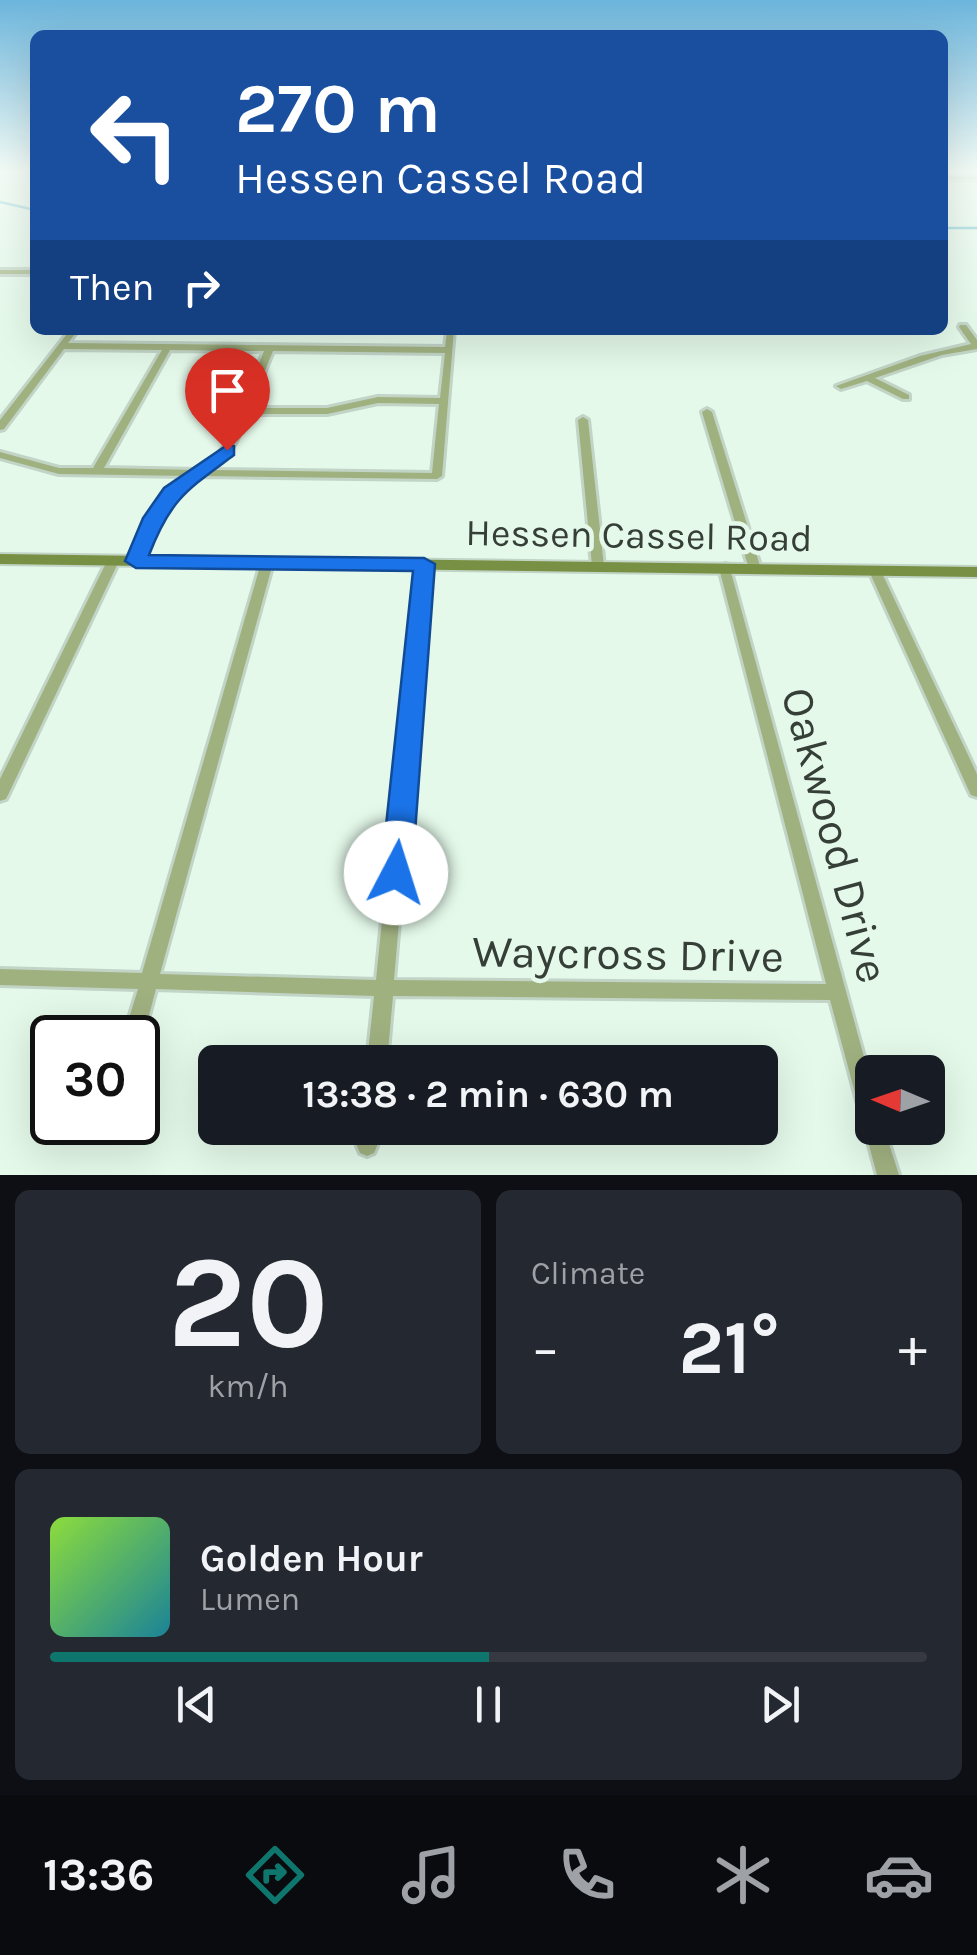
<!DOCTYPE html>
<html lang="en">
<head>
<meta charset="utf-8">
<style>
  :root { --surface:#171b24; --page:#242831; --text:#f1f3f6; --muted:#9ea1a6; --line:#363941; --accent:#0f766e }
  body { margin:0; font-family:Karla,sans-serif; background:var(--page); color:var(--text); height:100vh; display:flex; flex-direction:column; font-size:38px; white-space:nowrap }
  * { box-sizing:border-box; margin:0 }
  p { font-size:32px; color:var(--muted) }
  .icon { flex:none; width:55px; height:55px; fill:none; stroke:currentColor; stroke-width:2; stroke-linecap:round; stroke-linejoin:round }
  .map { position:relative; height:1175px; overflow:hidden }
  .details { display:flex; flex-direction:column; gap:15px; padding:15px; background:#0d0f14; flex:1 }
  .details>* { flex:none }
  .hud { position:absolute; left:30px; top:30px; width:918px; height:305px; border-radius:15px; box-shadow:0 10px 40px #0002; background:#1a4fa0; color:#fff; overflow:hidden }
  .needle { width:65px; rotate:272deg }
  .fabs { position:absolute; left:855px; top:1055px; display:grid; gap:20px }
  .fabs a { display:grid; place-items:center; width:90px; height:90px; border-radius:15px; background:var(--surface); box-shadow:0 10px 40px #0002; font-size:50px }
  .speed { position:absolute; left:30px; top:1015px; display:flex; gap:20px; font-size:50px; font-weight:700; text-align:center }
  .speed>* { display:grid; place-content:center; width:130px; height:130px; border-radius:50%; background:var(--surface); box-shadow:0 10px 40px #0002; line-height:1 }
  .speed .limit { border:5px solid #111; border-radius:15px; background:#fff; color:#111 }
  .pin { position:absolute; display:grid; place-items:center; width:85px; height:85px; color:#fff; margin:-102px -42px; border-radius:50% 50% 50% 0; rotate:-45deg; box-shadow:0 0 10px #0007 }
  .pin .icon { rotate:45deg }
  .me { position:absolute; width:110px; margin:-55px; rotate:5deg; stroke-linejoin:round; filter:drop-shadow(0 0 8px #0008) }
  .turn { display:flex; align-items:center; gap:35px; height:210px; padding:0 40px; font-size:45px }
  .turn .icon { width:130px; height:130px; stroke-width:2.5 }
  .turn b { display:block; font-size:70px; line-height:85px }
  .then { display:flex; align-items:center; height:95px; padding:0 40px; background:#0003; gap:20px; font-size:38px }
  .big { font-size:75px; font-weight:700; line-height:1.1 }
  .details .widget { flex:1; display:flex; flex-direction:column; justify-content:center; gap:15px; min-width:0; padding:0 35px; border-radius:15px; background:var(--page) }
  .details .dial { align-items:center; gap:0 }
  .dial b { font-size:130px; line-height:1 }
  .song { display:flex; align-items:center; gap:30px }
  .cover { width:120px; height:120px; border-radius:15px; background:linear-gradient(135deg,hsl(90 70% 55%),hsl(190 70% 35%)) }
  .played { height:10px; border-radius:5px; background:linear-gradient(90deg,var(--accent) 50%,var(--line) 50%) }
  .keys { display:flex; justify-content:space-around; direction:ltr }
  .heat { display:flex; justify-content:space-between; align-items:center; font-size:55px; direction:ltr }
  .details .tiles { flex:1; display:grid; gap:15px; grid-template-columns:1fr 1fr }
  .widget:last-child { grid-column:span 2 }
  .trip { position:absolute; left:198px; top:1045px; width:580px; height:100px; border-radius:15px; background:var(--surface); box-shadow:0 10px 40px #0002; font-weight:700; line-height:100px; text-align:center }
  .menu { display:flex; height:160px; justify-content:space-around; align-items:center; background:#090b0e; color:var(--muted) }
  .menu .icon { width:70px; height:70px }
  .menu .on { color:var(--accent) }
  .menu b { font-size:45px; color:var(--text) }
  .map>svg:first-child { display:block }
</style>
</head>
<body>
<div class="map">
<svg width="977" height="1175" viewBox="0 0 977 1175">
  <rect width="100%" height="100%" fill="#e4f9ea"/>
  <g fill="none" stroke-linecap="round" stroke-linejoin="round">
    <g stroke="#53b7ca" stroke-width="2.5">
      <polyline points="0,202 35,210"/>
      <polyline points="942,228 977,228"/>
    </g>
    <g stroke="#c1d4c6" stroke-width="6">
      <g id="street">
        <polygon points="23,170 35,170 35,174 24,171"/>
        <polygon points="977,175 977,179 942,180 942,176"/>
        <rect x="0" y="270" width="35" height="4"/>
        <polygon points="960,325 966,325 977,340 977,349 942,355 875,378 909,395 909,399 903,399 867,381 841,389 836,386 920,356 971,344 959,327"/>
        <path d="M 70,330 L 78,330 L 68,343 L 445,347 L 447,332 L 454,330 L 442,476 L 437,479 L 202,476 L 175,494 L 159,518 L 142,561 L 136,565 L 132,564 L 130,561 L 147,518 L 167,490 L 188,476 L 59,474 L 0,458 L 0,452 L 59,468 L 93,468 L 162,350 L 64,349 L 4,429 L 0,430 L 0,420 ZM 170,350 L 264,351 L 226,444 L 215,458 L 197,470 L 104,468 ZM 273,351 L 445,353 L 440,398 L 378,397 L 327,408 L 250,408 ZM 378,403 L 439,404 L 432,473 L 211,470 C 232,456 239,436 248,414 L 327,414 Z"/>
        <polygon points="707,409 712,412 761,569 759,572 751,572 749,569 702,412"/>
        <polygon points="583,417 588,420 604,566 598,570 592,566 578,420"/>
        <polygon points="113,557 119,561 8,795 6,799 0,801 0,779 107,561"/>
        <polygon points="267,559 273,563 160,974 376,980 418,564 424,560 430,564 394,980 826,984 719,568 725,564 729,565 872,1086 872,1128 884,1128 899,1175 877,1175 830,1000 393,996 387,1062 367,1062 374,996 156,989 143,1038 138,1045 138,1038 123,1038 138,989 0,985 0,969 142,973 261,563"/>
        <polygon points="875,567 881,571 977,774 977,797 971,795 969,791 869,571"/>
        <polygon points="97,1122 117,1122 112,1135 105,1138 98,1135 95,1128"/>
        <polygon points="359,1128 379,1128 377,1146 374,1153 367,1156 360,1153 357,1146"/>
      </g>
    </g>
    <g stroke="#c1d4c6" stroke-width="4">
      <polygon id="secondary" points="0,554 977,567 977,577 0,564"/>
    </g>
    <use href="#street" fill="#a0b180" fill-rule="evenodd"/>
    <use href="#secondary" fill="#789044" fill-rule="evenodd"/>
  </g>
  <linearGradient id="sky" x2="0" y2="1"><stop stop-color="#6cb5dc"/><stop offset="0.51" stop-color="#f3fcf6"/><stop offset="1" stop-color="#f3fcf6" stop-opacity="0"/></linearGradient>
  <rect width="977" height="335" fill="url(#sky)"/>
  <path fill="#1a73e8" stroke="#114b97" stroke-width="2.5" d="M 227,445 L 234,446 L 234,455 C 187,490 171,498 149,555 L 424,558 L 435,564 L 412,873 L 407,881 L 396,885 L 385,881 L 381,873 L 413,571 L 136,568 L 125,561 L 143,518 L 164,488 Z"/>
  <g text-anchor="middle" stroke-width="9" stroke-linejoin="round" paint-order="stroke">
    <g font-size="38" fill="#363e38" stroke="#e4f9ea">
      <text transform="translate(639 535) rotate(1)" y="13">Hessen Cassel Road</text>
    </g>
    <g font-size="45" fill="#363e38" stroke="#e4f9ea">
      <text transform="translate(836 835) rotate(75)" y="16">Oakwood Drive</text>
      <text transform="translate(628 953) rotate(1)" y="16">Waycross Drive</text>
    </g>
  </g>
</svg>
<div class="fabs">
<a><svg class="needle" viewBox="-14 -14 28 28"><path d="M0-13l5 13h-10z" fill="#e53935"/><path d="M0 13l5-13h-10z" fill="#9ea1a6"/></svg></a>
</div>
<div class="speed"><div class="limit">30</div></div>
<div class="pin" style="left:227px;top:450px;background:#d93025"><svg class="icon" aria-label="arrive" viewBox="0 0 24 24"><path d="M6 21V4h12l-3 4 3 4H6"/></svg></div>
<svg class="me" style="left:396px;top:873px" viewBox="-20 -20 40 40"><circle r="19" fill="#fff"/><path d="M0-13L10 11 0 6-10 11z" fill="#1a73e8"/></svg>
<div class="trip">13:38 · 2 min · 630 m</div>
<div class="hud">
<div class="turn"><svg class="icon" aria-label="left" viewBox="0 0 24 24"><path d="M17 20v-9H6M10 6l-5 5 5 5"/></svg><div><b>270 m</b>Hessen Cassel Road</div></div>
<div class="then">Then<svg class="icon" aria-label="right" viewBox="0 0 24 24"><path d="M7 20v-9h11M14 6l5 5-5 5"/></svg></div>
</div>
</div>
<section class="details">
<div class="tiles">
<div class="widget dial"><b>20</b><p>km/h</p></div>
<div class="widget"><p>Climate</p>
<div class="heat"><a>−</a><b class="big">21°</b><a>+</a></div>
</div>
<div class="widget">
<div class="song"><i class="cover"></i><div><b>Golden Hour</b><p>Lumen</p></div></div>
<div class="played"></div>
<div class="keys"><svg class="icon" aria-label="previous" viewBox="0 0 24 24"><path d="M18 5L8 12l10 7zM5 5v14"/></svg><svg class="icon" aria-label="pause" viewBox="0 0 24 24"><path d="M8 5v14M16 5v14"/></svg><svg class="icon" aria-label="next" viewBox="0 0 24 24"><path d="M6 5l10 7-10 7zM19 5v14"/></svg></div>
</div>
</div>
</section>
<nav class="menu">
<b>13:36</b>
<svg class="icon on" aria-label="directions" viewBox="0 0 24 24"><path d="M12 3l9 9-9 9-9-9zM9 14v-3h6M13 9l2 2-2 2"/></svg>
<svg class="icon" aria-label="music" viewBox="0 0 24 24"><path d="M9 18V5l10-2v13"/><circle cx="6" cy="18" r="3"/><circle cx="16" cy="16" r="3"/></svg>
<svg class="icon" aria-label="phone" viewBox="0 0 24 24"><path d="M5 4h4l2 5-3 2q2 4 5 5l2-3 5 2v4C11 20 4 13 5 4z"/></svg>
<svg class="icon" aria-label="climate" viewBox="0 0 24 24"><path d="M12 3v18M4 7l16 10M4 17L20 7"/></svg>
<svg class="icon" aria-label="car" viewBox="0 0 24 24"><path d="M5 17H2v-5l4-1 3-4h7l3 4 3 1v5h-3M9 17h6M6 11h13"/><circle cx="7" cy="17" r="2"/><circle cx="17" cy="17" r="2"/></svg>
</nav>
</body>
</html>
